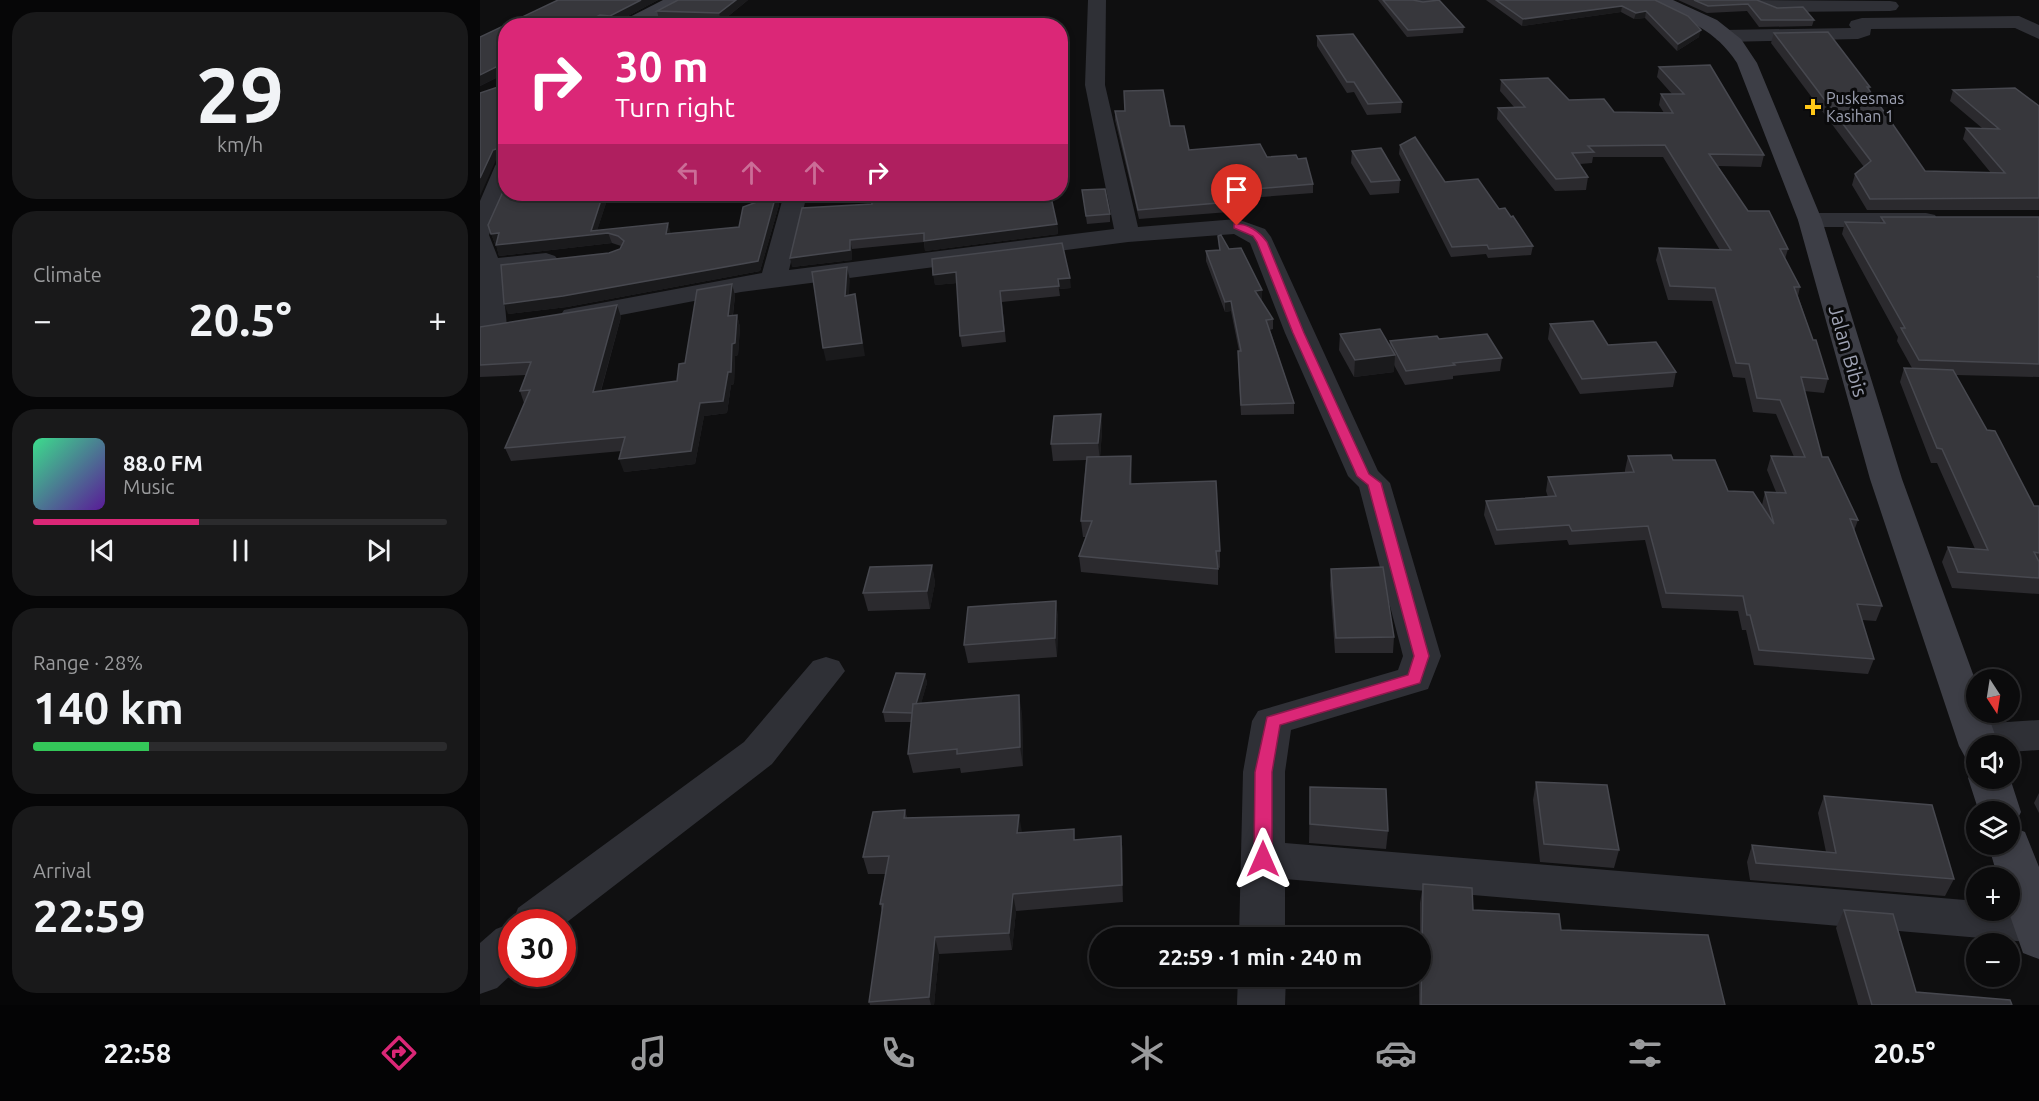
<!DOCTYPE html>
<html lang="en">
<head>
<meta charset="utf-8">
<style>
  :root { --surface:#0b0b0c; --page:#19191a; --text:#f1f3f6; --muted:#9a9b9d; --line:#2b2b2d; --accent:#db2777 }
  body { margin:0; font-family:Ubuntu,sans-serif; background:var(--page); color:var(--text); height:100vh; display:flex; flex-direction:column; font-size:22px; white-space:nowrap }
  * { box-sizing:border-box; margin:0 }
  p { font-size:20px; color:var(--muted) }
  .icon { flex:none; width:33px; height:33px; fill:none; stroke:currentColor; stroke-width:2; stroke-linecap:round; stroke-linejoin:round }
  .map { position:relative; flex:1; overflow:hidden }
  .panel { display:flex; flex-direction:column; gap:12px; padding:12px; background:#060607; width:480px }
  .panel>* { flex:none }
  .banner { position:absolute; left:18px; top:18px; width:570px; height:183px; border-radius:24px; box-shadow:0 3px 9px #0003,0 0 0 2px var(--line); background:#db2777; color:#fff; overflow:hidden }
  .needle { width:39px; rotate:168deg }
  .controls { position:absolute; left:1486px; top:669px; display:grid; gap:12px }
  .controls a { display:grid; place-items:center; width:54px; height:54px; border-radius:50%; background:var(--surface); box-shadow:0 3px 9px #0003,0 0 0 2px var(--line); font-size:30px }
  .speed { position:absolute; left:18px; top:909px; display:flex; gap:12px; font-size:30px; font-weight:700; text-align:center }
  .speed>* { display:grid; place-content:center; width:78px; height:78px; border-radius:50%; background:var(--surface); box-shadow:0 3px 9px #0003,0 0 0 2px var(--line); line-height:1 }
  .speed .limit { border:9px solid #d22; background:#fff; color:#111 }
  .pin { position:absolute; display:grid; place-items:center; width:51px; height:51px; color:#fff; margin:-62px -26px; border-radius:50% 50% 50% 0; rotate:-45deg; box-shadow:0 0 6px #0007 }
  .pin .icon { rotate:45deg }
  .me { position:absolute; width:66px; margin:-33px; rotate:0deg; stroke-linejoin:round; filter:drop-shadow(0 0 4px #0008) }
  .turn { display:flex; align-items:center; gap:21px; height:126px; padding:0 18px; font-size:27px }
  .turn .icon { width:78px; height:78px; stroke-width:2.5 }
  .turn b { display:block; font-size:42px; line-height:51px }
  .lanes { display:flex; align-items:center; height:57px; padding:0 18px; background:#0003; justify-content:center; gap:30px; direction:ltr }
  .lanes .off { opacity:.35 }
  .big { font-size:45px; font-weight:700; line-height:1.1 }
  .panel .card { flex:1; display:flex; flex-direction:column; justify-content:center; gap:9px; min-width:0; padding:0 21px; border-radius:24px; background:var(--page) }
  .panel .dial { align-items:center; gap:0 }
  .dial b { font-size:78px; line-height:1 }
  .song { display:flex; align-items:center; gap:18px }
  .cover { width:72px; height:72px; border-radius:9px; background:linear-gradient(135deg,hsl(150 70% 55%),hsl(270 70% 35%)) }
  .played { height:6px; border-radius:3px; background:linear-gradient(90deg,var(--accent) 40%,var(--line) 40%) }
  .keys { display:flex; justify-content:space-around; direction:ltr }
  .heat { display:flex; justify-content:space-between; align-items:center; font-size:33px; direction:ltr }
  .charge { height:9px; border-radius:4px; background:linear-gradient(90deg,#34c759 28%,var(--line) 0) }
  .trip { position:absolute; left:609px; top:927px; width:342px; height:60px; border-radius:30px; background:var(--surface); box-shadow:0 3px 9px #0003,0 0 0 2px var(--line); font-weight:700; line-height:60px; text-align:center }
  .tab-bar { display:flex; height:96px; justify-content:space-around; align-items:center; background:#040405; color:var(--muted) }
  .tab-bar .icon { width:42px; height:42px }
  .tab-bar .on { color:var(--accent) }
  .tab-bar b { font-size:27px; color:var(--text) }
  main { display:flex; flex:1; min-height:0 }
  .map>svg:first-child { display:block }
</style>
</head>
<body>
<main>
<section class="panel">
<div class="card dial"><b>29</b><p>km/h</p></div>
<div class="card"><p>Climate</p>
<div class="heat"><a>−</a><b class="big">20.5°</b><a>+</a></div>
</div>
<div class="card">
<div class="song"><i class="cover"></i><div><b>88.0 FM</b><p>Music</p></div></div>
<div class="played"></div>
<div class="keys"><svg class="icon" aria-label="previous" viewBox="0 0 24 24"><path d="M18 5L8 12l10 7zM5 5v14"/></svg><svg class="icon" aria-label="pause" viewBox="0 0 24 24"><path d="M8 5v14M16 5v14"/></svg><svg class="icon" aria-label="next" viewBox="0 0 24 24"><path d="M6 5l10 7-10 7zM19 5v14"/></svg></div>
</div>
<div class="card"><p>Range · 28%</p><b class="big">140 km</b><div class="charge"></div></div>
<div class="card"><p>Arrival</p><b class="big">22:59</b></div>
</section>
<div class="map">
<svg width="1559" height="1005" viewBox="0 0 1559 1005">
  <rect width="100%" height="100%" fill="#0f0f10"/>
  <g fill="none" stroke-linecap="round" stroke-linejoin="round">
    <g fill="#2f3036" fill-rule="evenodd">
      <polygon points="608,0 626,0 625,85 658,227 757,219 785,229 791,237 898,471 910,483 961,656 948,689 811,730 805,772 805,843 1497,901 1497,910 1530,910 1530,903 1559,907 1559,943 805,879 805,938 759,938 763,772 772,721 778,711 918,670 923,656 879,487 868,476 805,333 770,243 754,234 648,242 261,292 94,324 84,322 80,316 84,310 94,308 282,273 304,194 327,194 309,270 634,229 605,85"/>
      <path d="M 926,0 L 959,0 L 956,4 C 947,6 938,6 929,4 Z"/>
      <polygon points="1272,0 1410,1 1416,2 1419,6 1416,10 1410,11 1295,12 1275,4"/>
      <polygon points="1539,16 1559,25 1559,39 1535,28 1391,29 1390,35 1378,39 1244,42 1237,40 1235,36 1237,32 1244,30 1371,28 1369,25 1371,21 1382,18"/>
      <polygon points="26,159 27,194 9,235 18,258 66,253 75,256 79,261 75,266 22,273 27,327 23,333 13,335 3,333 0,328 0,201 15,166 18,161"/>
      <polygon points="1330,213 1446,213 1455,215 1458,220 1455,225 1446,227 1330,227 1321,225 1318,220 1321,215"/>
      <polygon points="346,657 359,661 365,671 292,764 82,926 82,922 32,923 38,908 264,742 333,661"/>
      <polygon points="1559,720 1559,750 1530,752 1530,746 1497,746 1497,754 1483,750 1477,739 1483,728 1497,724"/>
      <polygon points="32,923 32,974 17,988 0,994 0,943 16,929"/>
      <polygon points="758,976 806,976 805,1005 757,1005"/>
    </g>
    <g fill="#3d3e46" fill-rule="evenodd">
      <polygon points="183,0 206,0 203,4 162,26 138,26 140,22"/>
      <path d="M 1170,0 L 1193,0 L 1237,20 L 1261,39 L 1277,63 L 1342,220 L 1422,479 L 1497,685 L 1497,712 L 1507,712 L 1519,746 L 1497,746 L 1497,761 L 1485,757 L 1479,746 L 1390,479 L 1318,220 L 1257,63 C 1236,30 1207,20 1173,4 Z"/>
      <polygon points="1497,766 1497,778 1530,778 1541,812 1535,824 1530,826 1530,812 1499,812 1488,778"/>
      <polygon points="1530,826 1545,832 1559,867 1559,959 1543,953 1528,910 1530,910 1530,878 1518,878 1508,844 1530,844"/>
    </g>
  </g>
  <g fill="#2b2a2e">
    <polygon points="78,0 178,0 133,24 122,23 117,26 26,26 26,73 0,86 0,37"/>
    <polygon points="268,0 241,22 179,19 177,11"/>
    <polygon points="898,0 933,0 984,27 983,33 927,37"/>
    <polygon points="1006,0 1175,0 1219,37 1197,51 1165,18 1154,19 1141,12 1042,26"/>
    <polygon points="1198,0 1277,0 1297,8 1334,20 1332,26 1279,27 1267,11 1227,13"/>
    <polygon points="1294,33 1390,87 1389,91 1445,171 1511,173 1483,139 1486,128 1502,128 1470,101 1473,90 1559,106 1559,210 1387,210 1372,185 1375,174 1384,167 1291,43"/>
    <polygon points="837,36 922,102 921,113 887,115 874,92 867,93 837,46"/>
    <polygon points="1179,67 1284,155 1281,167 1238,166 1268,211 1308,249 1305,259 1320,287 1318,296 1333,340 1348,379 1344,393 1324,391 1342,457 1378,520 1374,531 1402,606 1396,621 1382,620 1394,659 1388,674 1274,665 1266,630 1262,630 1258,611 1182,608 1165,540 1089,545 1087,540 1015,545 1004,515 1006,501 1068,497 1066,491 1068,477 1145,472 1145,470 1148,456 1193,460 1248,491 1282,505 1285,492 1296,492 1287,470 1291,456 1314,457 1296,414 1273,412 1265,378 1253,377 1232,301 1188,300 1176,260 1179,248 1240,250 1183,157 1113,157 1112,163 1100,164 1108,177 1106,190 1075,191 1017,119 1018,108 1034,107 1020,91 1021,80 1089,100 1134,112 1184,113 1179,105 1181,94 1192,94 1177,77"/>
    <polygon points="635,111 690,126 709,150 787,157 833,184 833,193 768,198 768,208 749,209 749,212 659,219 635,120"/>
    <polygon points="920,145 965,182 1019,209 1053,246 1051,255 1008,258 1006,254 971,257 919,154"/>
    <polygon points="872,151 920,180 919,193 890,195 871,163"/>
    <polygon points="602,190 630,214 630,222 607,224"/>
    <polygon points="129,194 117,230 191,233 259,227 296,195 299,205 280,271 87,307 28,314 129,253 140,249 141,246 132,243 19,256 16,244 15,244 8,225"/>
    <polygon points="450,196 544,200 577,224 578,234 445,251 444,242 372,249 372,260 312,267 392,204"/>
    <polygon points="1401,217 1559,217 1559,377 1476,375 1507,430 1554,506 1559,506 1559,594 1472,588 1462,562 1468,547 1495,549 1457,463 1451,463 1420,382 1424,368 1432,368 1417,341 1418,337 1362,234 1365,222 1400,223"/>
    <polygon points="738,236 782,290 782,300 781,300 793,319 793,329 790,330 814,403 814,414 761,415 758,362 758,351 759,351 751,311 745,312 726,261 726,251 739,250"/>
    <polygon points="452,259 591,288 579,289 580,296 522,302 526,342 482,347 480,336 477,283 455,285"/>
    <polygon points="252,284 255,296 253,315 257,315 260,327 258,355 255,356 254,384 251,385 247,413 224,416 215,464 144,472 142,451 31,461 25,448 44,403 40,391 46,375 0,377 0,327 137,305 141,317 121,391 197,381 205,363"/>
    <polygon points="1070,324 1128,345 1196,372 1193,387 1100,394 1068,339"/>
    <polygon points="860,334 909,346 910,341 959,339 1022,358 1020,371 973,376 973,379 925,385 914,365 914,372 874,377 859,350"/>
    <polygon points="621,414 622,431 620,457 652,472 652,484 740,551 740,568 738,567 738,585 601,572 599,556 606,537 603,537 601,521 606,460 573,461 571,444"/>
    <polygon points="452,565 455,583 450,609 388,611 383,593"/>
    <polygon points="851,569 914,637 913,653 855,653 850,584"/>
    <polygon points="576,601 578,619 577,657 488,663 484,645"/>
    <polygon points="445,674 447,683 441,703 542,713 543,766 481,773 480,768 433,773 428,754 432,722 405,722 403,712"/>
    <polygon points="1056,782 1139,850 1134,868 1060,862 1053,800"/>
    <polygon points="830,787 908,831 906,849 829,843"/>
    <polygon points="1559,793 1559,813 1554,803"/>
    <polygon points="1344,796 1474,879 1465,896 1270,880 1267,862 1272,845 1346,852 1338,813"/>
    <polygon points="425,810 427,818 595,840 641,836 643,853 643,902 536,911 532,950 459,954 454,1005 390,1005 389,1002 402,911 400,904 406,874 388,874 383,857"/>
    <polygon points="943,884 993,910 1081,930 1245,1005 939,1005 939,976 940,976 940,903"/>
    <polygon points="1364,910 1436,992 1532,1005 1378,1005 1356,928"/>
  </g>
  <g fill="#1a1a1c">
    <polygon points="161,0 178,0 133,24 130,16"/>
    <polygon points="256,0 268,0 241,22 239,13"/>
    <polygon points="1142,6 1141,12 1042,26 1043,19"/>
    <polygon points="1166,11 1165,18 1154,19 1156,13"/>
    <polygon points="120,15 122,23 117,26 98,26"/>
    <polygon points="1221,30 1219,37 1197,51 1198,44"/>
    <polygon points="26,62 26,73 0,86 0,75"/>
    <polygon points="22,147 25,157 16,160 0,196 0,178 13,150"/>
    <polygon points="123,194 129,194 116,234 128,233 132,243 19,256 16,245"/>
    <polygon points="296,195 299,205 280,271 87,307 28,314 24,304 278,261"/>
    <polygon points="188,223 191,234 186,234"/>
    <polygon points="577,224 578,234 445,251 444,241"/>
    <polygon points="19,233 22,244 15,244 11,234"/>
    <polygon points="370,240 372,249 372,260 312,267 310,258"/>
    <polygon points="367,267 370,280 368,309 365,296"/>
    <polygon points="476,272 478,283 455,285 453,275"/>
    <polygon points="590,278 591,288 579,289 578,279"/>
    <polygon points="252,284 255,296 251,328 248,316"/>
    <polygon points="782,290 782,300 775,301 775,291"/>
    <polygon points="375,294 385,356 346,361 343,348"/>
    <polygon points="751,301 751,311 745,312 745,302"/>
    <polygon points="137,305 141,317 117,404 113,392"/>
    <polygon points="257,315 260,327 258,355 255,356 254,384 251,385 247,413 224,416 215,464 144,472 139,459 220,403 252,344"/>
    <polygon points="915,355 914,372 874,377 875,360"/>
    <polygon points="621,414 622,431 620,460 618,443"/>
    <polygon points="651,456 652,472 651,500 650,484"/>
    <polygon points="452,565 455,583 450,609 447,591"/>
    <polygon points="576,601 578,619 577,657 575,638"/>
    <polygon points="445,674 447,683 436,722 433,713"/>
    <polygon points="539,695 542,713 543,766 540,747"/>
    <polygon points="539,815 542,832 540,850 537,833"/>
    <polygon points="641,836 643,853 643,902 642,885"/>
    <polygon points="533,894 536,911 532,950 529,933"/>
    <polygon points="455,937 459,954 454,1005 451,1005 449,997"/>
  </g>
  <g fill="#37373c" stroke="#47484f" stroke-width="1.5">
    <polygon points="78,0 161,0 130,16 120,15 98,26 26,26 26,62 0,75 0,37"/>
    <polygon points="198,0 256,0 239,13 177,11"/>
    <polygon points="903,0 933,0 943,2 959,0 984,27 928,30"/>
    <polygon points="1016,0 1175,0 1208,16 1221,30 1198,44 1166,11 1156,13 1142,6 1043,19"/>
    <polygon points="1214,0 1277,0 1297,8 1323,7 1334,20 1281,20 1268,4 1228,6"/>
    <polygon points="1348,32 1390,87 1387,87 1445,171 1525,173 1486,128 1519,129 1473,90 1535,88 1559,106 1559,198 1390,199 1375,174 1391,161 1294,33"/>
    <polygon points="873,34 922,102 888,104 874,82 867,82 837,36"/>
    <polygon points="1230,65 1284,155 1229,154 1268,211 1289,211 1308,249 1300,249 1320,287 1314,287 1333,340 1336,340 1348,379 1321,377 1342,457 1348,457 1378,520 1370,519 1402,606 1377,604 1394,659 1279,650 1270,615 1267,615 1263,596 1186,593 1168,526 1092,531 1089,525 1017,530 1006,501 1076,496 1068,477 1154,472 1148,456 1191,455 1193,460 1235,460 1248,491 1273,492 1294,524 1285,492 1306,493 1291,456 1325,457 1300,400 1277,398 1269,364 1256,363 1235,288 1190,286 1179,248 1251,250 1185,145 1108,146 1114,152 1092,153 1108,177 1076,179 1018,108 1045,107 1021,80 1068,78 1089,100 1124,99 1134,112 1193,113 1181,94 1204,94 1179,67"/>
    <polygon points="26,79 26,176 25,149 22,147 13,150 0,178 0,93 24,85"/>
    <polygon points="683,90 690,126 704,126 709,150 780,144 787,157 816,155 818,159 826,158 833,184 764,190 768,198 748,200 749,202 658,210 635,111 645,111 644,91"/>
    <polygon points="935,137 965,182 998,179 1019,209 1025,208 1031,217 1033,216 1053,246 1009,249 1007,245 972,247 920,145"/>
    <polygon points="901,148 920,180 891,182 872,151"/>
    <polygon points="26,185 26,194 123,194 111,231 188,223 186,234 259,227 263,207 296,195 278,261 83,296 24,304 21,265 129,253 140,249 144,241 138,236 128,233 16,245 19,233 11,234 8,225"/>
    <polygon points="625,189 630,214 606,216 602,190"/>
    <polygon points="391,194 449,194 450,196 471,194 543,194 544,200 571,197 577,224 444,241 444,233 370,240 370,250 310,258 322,208 392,204"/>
    <polygon points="1401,217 1559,217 1559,277 1558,277 1559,278 1559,364 1439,360 1421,328 1425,328 1365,222 1405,223"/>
    <polygon points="741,235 749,249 761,248 782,290 775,291 793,319 786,320 814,403 761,405 758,351 761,351 751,301 745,302 726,251 740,250 738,236"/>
    <polygon points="582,243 590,278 578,279 579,286 520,291 524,331 480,336 476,272 453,275 452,259"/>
    <polygon points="367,267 365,296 375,294 382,343 343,348 332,272"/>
    <polygon points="252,284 248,316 257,315 255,343 252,344 251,372 248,372 243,401 220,403 211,451 139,459 145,437 25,448 50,390 40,391 51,362 0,365 0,327 137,305 113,392 197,381 199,364 205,363 217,290"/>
    <polygon points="1113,321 1128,345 1176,342 1196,372 1102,379 1070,324"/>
    <polygon points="900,329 915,355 875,360 860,334"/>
    <polygon points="1007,334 1022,358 973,363 975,365 926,371 910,341 957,336 959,339"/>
    <polygon points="1424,368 1473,370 1507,430 1515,431 1554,506 1559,506 1559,553 1554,552 1559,562 1559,578 1478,572 1468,547 1508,550 1462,449 1457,448"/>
    <polygon points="621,414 618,443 571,444 574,416"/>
    <polygon points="651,456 650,484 736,481 740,551 736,551 738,569 599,556 612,521 601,521 607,457"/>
    <polygon points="452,565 447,591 383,593 390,567"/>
    <polygon points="903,567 914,637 856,638 851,569"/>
    <polygon points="576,601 575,638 484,645 488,607"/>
    <polygon points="416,673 445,674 436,704 433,704 433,713 403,712"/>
    <polygon points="539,695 540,747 477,754 477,749 428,754 433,704"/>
    <polygon points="1056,782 1127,785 1139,850 1064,844"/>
    <polygon points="830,787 906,789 908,831 830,824"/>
    <polygon points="1344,796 1452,805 1474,879 1276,863 1272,845 1356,853"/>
    <polygon points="425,810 424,818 539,815 537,833 594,829 594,840 641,836 642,885 533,894 529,933 455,937 449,997 389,1002 403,904 400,904 409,856 383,857 393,812"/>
    <polygon points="943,884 992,888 993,910 1079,914 1081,930 1228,935 1245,1005 941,1005"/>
    <polygon points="1364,910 1413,914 1436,992 1530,1000 1532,1005 1392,1005"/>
  </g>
  <path fill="#db2777" stroke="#8e194d" stroke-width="1.5" d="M 754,224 C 767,223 779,231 787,242 L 824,333 L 889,474 L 901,483 L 949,656 L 940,683 L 800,725 L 792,772 L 792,859 L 790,864 L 783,866 L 777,864 L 774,859 L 775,772 L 787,717 L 928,675 L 934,656 L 888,485 L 877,476 L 813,333 L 777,242 L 773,236 L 754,228 Z"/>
  <path fill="#ffc718" stroke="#0a0a0b" stroke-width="2" d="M1330 98h6v6h6v6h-6v6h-6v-6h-6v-6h6z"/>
  <g text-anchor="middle" stroke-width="6" stroke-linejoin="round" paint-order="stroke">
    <g font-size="16" fill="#9ea2b3" stroke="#0a0a0b" text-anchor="start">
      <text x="1346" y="104">Puskesmas<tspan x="1346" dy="18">Kasihan 1</tspan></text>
    </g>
    <g font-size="20" fill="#9ea2b3" stroke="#0a0a0b">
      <text transform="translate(1368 351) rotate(74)" y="7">Jalan Bibis</text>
    </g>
  </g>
</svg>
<div class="controls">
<a><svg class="needle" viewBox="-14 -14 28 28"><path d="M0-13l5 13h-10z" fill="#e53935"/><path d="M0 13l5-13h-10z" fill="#9a9b9d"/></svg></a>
<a><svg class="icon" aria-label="sound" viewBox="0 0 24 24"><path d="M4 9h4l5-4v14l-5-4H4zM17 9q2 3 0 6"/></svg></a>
<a><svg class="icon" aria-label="layers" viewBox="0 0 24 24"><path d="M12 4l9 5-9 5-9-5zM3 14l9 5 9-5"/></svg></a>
<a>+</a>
<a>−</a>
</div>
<div class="speed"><div class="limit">30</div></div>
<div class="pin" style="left:757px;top:226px;background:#d93025"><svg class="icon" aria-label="arrive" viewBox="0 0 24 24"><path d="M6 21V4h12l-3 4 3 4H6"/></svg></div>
<svg class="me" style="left:783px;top:859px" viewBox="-20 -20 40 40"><path d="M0-17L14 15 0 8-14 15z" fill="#db2777" stroke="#fff" stroke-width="4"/></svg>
<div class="trip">22:59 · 1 min · 240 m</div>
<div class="banner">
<div class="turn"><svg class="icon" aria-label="right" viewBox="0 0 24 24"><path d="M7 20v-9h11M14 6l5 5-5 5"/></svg><div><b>30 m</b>Turn right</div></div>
<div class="lanes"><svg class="icon off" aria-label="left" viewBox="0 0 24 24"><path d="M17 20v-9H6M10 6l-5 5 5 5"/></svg><svg class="icon off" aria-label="ahead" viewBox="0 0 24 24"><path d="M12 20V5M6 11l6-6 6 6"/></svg><svg class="icon off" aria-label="ahead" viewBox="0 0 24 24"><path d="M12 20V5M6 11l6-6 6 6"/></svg><svg class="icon" aria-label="right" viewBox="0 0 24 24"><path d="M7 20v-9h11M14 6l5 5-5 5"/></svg></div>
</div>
</div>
</main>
<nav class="tab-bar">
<b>22:58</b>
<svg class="icon on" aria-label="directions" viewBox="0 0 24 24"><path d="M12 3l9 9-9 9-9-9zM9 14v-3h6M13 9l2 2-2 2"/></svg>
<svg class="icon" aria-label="music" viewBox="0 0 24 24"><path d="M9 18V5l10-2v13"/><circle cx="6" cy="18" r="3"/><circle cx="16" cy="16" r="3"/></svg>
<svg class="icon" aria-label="phone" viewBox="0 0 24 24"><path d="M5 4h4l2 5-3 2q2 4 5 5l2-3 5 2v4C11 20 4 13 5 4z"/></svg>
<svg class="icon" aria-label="climate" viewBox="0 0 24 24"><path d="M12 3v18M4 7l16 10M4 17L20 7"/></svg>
<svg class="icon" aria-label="car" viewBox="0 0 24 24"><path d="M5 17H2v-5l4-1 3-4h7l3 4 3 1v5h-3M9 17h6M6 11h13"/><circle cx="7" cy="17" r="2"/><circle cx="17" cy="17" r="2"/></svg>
<svg class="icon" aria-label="filters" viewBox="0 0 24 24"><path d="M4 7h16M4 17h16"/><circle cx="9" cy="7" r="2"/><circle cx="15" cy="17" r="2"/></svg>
<b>20.5°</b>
</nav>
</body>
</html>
